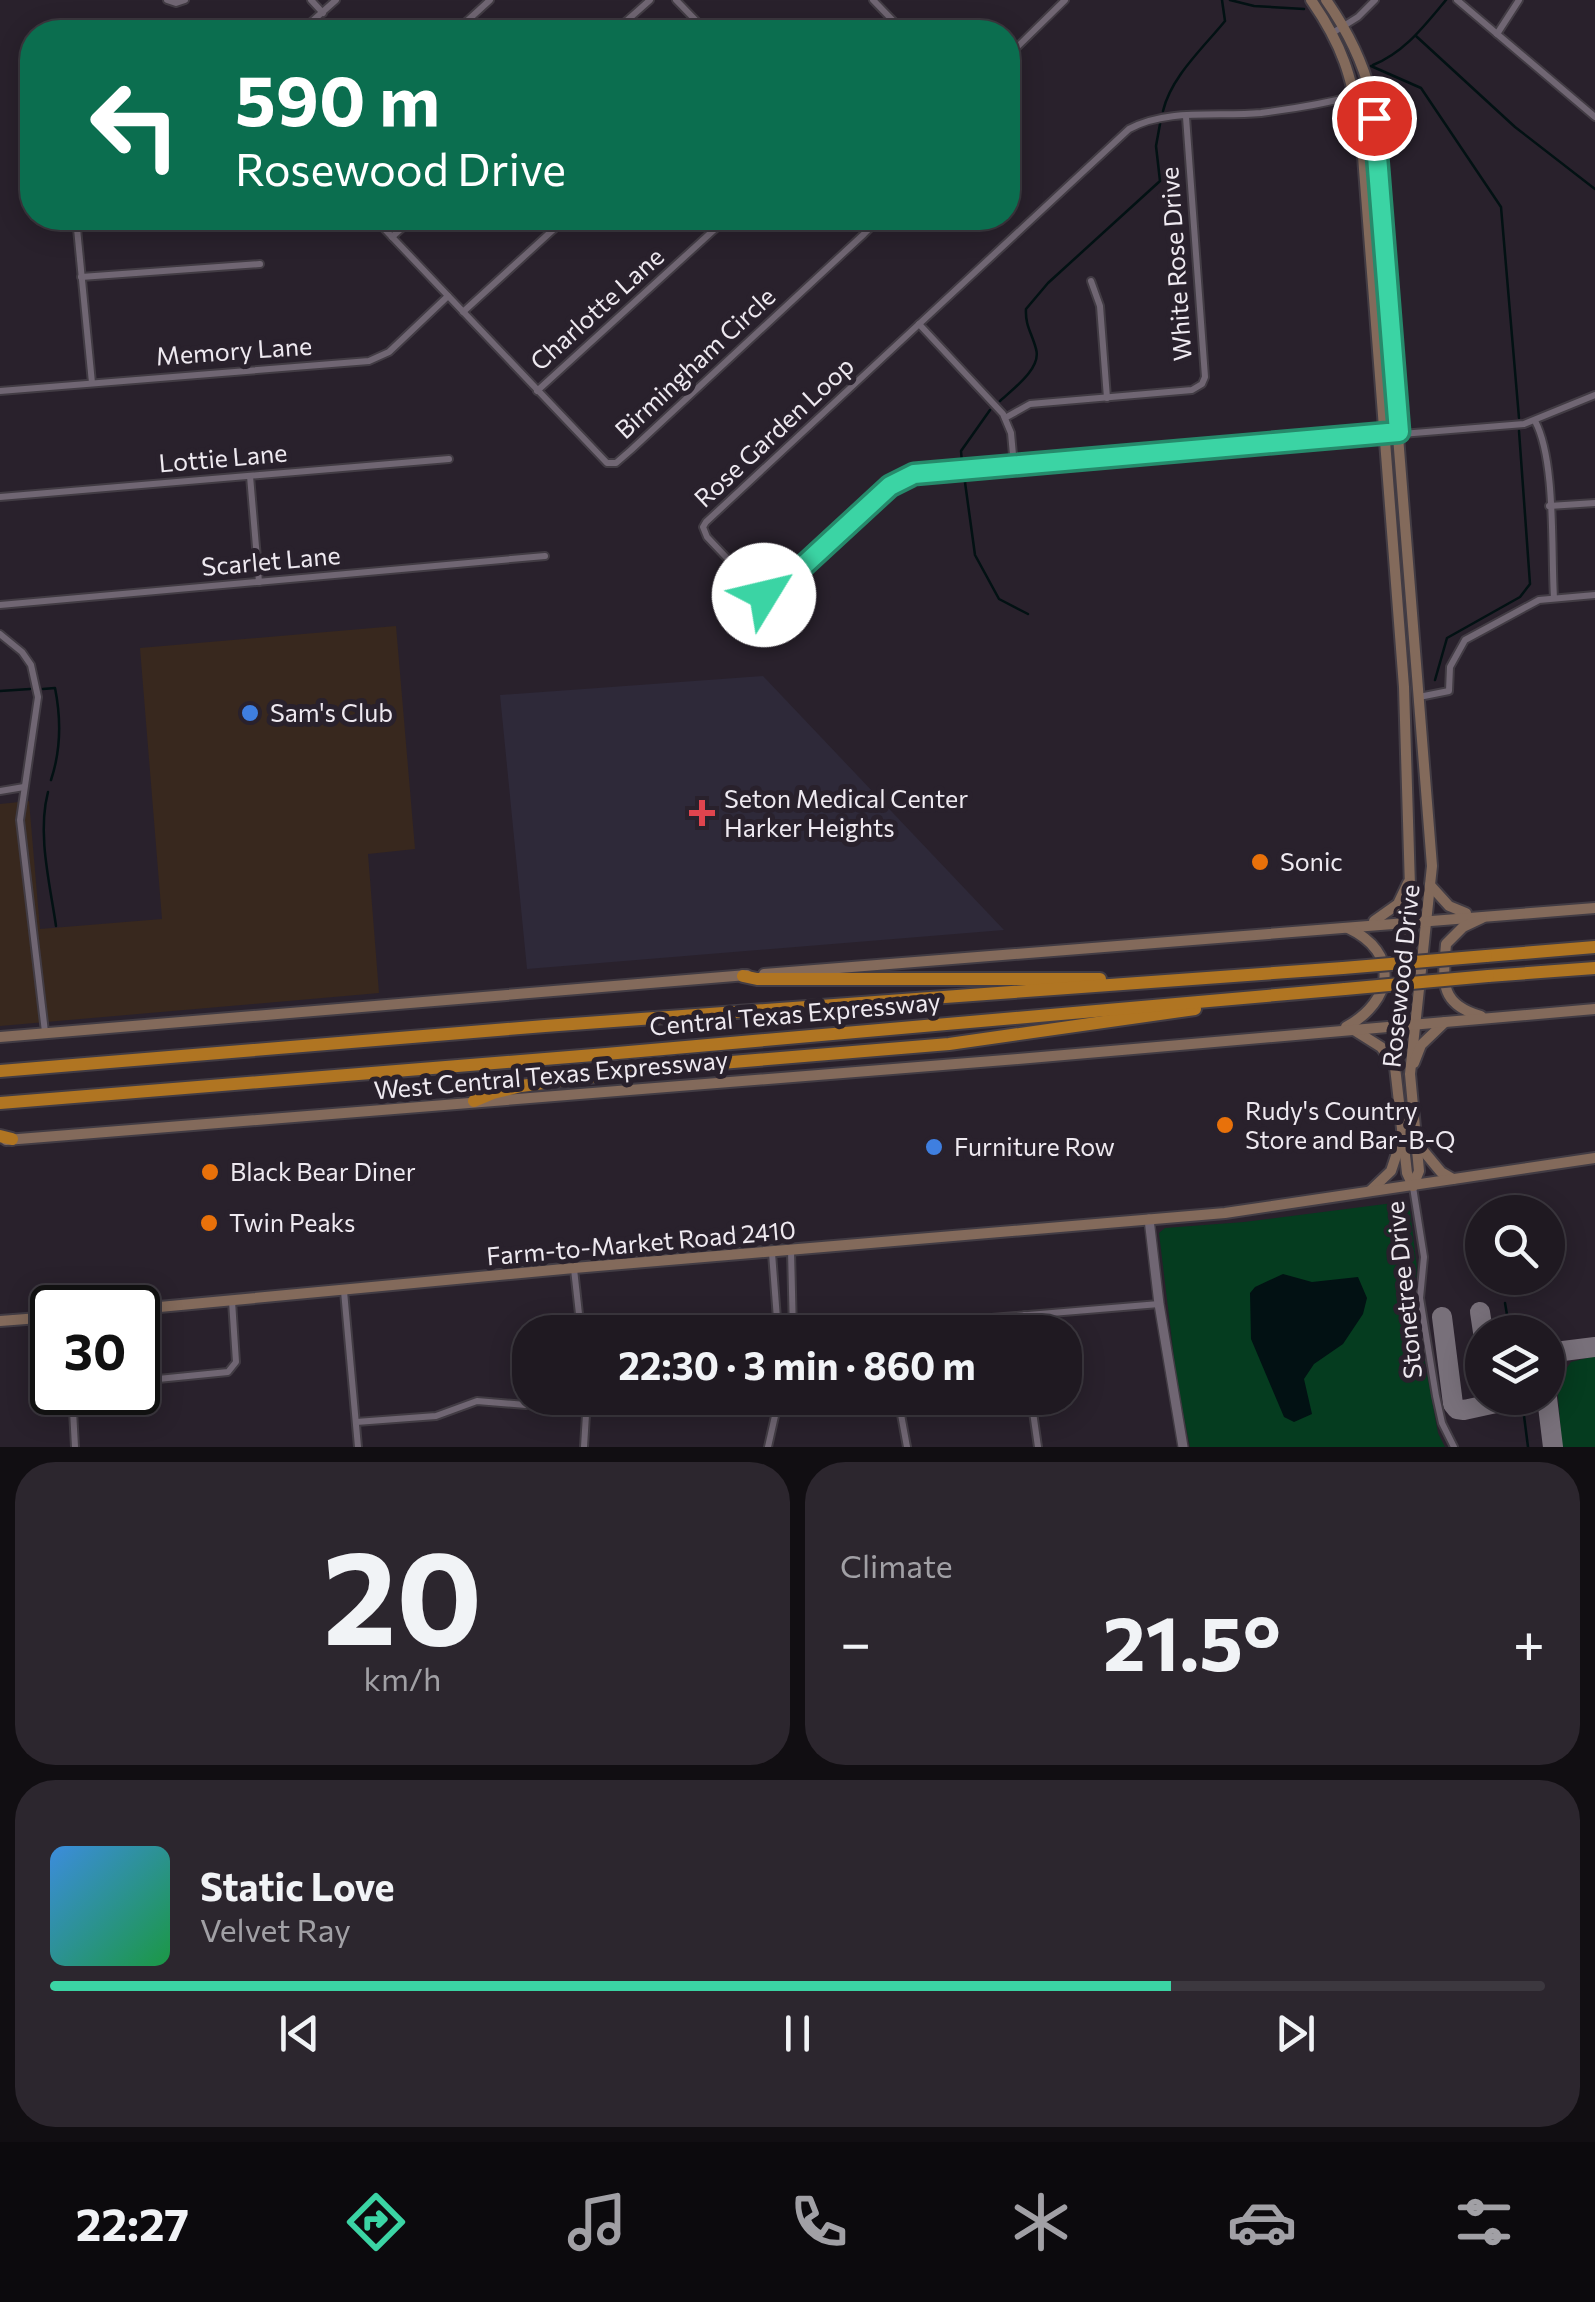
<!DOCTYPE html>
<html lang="en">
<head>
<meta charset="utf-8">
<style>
  :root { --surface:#1f1921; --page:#2c262e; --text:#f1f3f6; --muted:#a1a0a5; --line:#3c383f; --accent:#3bd4a4 }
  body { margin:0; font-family:Commissioner,sans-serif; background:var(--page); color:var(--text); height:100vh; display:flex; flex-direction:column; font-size:38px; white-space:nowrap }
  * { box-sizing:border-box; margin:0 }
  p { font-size:32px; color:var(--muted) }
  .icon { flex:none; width:55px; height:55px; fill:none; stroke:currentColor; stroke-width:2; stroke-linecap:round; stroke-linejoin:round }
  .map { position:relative; height:1447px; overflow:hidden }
  .sheet { display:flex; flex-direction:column; gap:15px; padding:15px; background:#110e12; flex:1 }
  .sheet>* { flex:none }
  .top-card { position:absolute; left:20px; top:20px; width:1000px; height:210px; border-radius:40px; box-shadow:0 5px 25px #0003,0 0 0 2px var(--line); background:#0b6e4f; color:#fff; overflow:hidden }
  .buttons { position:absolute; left:1465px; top:1195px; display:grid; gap:20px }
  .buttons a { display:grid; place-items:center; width:100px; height:100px; border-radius:50%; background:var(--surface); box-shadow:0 5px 25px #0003,0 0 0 2px var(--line); font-size:50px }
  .speed { position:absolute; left:30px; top:1285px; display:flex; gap:20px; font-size:50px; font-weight:700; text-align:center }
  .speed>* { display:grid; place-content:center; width:130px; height:130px; border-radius:50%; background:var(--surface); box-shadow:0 5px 25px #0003,0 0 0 2px var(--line); line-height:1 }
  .speed .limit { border:5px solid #111; border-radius:15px; background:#fff; color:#111 }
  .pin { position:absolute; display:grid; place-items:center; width:85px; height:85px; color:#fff; margin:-42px; border:5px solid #fff; border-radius:50%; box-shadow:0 2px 10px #0007 }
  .me { position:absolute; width:110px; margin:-55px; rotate:54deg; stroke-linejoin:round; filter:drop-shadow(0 0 8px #0008) }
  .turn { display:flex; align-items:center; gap:35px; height:210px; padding:0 50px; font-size:45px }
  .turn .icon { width:130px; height:130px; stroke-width:2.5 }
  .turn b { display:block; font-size:70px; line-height:85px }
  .big { font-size:75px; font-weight:700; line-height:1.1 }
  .sheet .widget { flex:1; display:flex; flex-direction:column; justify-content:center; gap:15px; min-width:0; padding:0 35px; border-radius:40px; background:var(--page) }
  .sheet .dial { align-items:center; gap:0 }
  .dial b { font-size:130px; line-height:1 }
  .song { display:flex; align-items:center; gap:30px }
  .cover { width:120px; height:120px; border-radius:15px; background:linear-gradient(135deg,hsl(210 70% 55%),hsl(140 70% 35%)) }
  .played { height:10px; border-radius:5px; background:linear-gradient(90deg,var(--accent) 75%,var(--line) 75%) }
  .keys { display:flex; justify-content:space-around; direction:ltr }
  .heat { display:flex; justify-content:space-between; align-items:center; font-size:55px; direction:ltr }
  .sheet .tiles { flex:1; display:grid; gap:15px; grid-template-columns:1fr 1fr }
  .widget:last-child { grid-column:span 2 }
  .trip { position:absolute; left:512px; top:1315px; width:570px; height:100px; border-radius:40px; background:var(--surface); box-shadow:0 5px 25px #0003,0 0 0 2px var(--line); font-weight:700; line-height:100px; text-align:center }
  .tabs { display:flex; height:160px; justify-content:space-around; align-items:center; background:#0c0a0d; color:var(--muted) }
  .tabs .icon { width:70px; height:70px }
  .tabs .active { color:var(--accent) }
  .tabs b { font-size:45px; color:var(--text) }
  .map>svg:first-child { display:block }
</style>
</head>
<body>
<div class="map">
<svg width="1595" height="1447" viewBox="0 0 1595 1447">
  <rect width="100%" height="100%" fill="#29212c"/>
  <polygon fill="#38281e" points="396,626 415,849 368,854 379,993 0,1026 0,804 29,801 40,929 162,919 140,648"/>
  <polygon fill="#2e2939" points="763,676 1004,930 527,969 500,695"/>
  <g fill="#053c1f">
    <polygon points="1401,1202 1410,1211 1417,1268 1414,1305 1438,1433 1445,1447 1190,1447 1177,1382 1159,1233 1165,1228 1244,1222"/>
    <polygon points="1595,1356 1595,1447 1562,1447 1557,1382 1571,1362"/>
  </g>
  <polygon fill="#021113" points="1283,1274 1312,1282 1358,1277 1367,1298 1363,1314 1343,1344 1314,1364 1304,1379 1312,1414 1294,1422 1284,1417 1251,1339 1250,1293 1255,1287"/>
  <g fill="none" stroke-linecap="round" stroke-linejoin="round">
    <g stroke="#021113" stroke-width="2.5">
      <polyline points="1230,0 1254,6 1304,9"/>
      <polyline points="1416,36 1515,127 1595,189"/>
      <path d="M 1373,65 C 1405,52 1424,26 1446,0"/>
      <polyline points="1371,66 1421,88 1501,207 1519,418"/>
      <path d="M 1163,111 C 1171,77 1203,48 1225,21 L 1222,0"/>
      <path d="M 1000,401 C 1013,389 1042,368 1036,349 C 1032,333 1025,326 1026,309 L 1048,283 L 1160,181 L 1156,146 L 1160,124"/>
      <polyline points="962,463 961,451 990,410"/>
      <polyline points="964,475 975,555 999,599 1028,614"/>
      <polyline points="1435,680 1447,638 1520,597 1530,584 1519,431"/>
      <path d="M 43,689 L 55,688 C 61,718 61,750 51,780"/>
      <polyline points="0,691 30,689"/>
      <path d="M 48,792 C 37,834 50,884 56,926"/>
      <polyline points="1505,1303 1510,1332"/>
      <polyline points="1523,1408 1528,1447"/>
    </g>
    <g stroke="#78707a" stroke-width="20">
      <polyline points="1480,1312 1483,1332"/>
      <polyline points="1442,1317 1453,1404 1457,1409 1464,1410 1519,1398"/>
      <polyline points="1548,1365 1563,1351 1595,1347"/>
      <polyline points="1547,1398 1553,1447"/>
    </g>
    <g stroke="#423c44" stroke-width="10">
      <g id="minor">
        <polyline points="167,0 176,3 185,0"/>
        <polyline points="311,0 323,13"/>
        <polyline points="676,0 707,32"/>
        <polyline points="873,0 904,32"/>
        <polyline points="1457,0 1595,117"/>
        <polyline points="300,32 336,0"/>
        <polyline points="455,32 490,0"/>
        <polyline points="614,32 650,0"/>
        <polyline points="1334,32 1358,17 1375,0"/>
        <polyline points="1497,34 1519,0"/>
        <polyline points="1008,56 1065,0"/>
        <path d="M 1354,96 C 1323,104 1292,109 1261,113 C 1218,117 1167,108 1129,129 L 706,522 L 703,527 L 707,537 L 760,593 L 771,594 L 891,486 L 914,474 L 1524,424 L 1595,395"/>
        <polyline points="76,218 92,383"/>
        <polyline points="374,218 607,463 616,463 631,450 864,234 875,223 874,218"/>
        <polyline points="392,237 413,218"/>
        <polyline points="81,277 260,264"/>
        <polyline points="1091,281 1100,306 1107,398"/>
        <polyline points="463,312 566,218"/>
        <polyline points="919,324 1003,414 1011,433 1014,466"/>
        <polyline points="0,391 369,361 389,352 448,296"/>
        <polyline points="537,391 727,218"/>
        <polyline points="1005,418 1030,404 1192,390 1202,384 1205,377 1186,117"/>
        <path d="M 1535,421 C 1556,460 1551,550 1554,598"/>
        <polyline points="250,476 259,582"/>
        <polyline points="0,497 449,459"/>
        <polyline points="1549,506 1595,503"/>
        <polyline points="0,605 545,556"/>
        <polyline points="0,634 22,652 31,665 38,697 20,820 45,1032"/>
        <polyline points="1419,697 1449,691 1450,667 1465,640 1539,600 1595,595"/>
        <polyline points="0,791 24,787"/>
        <polyline points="1413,1187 1424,1257 1420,1298 1436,1396 1442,1423 1454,1447"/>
        <polyline points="791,1251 793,1332"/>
        <polyline points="772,1253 778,1332"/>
        <polyline points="574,1269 581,1332"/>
        <polyline points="344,1291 358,1447"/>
        <polyline points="1025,1315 1027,1332"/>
        <polyline points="900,1332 933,1323 1159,1304"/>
        <polyline points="138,1381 228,1372 236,1362 232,1301"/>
        <polyline points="72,1392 75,1447"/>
        <polyline points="626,1398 659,1404 691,1398"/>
        <polyline points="898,1398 907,1447"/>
        <polyline points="1031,1398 1038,1447"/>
        <polyline points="356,1422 436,1416 477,1401 526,1405 554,1398"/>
        <polyline points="584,1447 587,1398"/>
        <polyline points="768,1447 779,1398"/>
      </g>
    </g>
    <g stroke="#423c44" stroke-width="12">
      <polyline id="tertiary" points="1149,1219 1159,1304 1183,1447"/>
    </g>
    <g stroke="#423c44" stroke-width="14">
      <g id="secondary">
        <path d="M 1311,0 C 1343,46 1351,75 1361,130 L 1404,687 L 1411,921 L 1395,1067 L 1407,1173 L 1413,1186"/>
        <path d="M 1326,0 C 1347,30 1362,59 1371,95 L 1432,866 L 1410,1074 L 1419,1171 L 1413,1186"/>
        <polyline points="1430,885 1449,906 1466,913"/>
        <polyline points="1374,921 1398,904 1408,883"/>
        <polyline points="764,974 1595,908"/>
        <path d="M 1481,1016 C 1439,1004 1443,982 1446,944 L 1463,927 L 1482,918"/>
        <path d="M 1346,1027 C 1393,1001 1401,953 1348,928"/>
        <polyline points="1354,1030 1381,1047 1395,1067"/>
        <polyline points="0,1037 747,975"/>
        <polyline points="1414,1063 1421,1045 1445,1022"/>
        <polyline points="6,1140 1018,1059 1595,1009"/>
        <polyline points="1416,1142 1441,1172 1453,1179"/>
        <polyline points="1370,1191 1391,1171 1400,1144"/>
        <polyline points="138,1309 574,1268 1225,1213 1595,1158"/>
        <polyline points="0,1321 52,1317"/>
      </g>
    </g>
    <g stroke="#423c44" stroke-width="16">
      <g id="motorway">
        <polyline points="1486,956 1595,947"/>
        <polyline points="743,976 757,979 1100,979"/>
        <polyline points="1488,976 1595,968"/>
        <polyline points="0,1071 545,1026 1343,968"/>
        <polyline points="474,1101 493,1093 521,1086 648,1069 949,1044 1195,1009"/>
        <polyline points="0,1103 606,1054 1345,989"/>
        <polyline points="0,1136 12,1139"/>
      </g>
    </g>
    <use href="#minor" stroke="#706673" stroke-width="6"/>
    <use href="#tertiary" stroke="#706673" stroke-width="9"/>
    <use href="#secondary" stroke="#836a5b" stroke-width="10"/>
    <use href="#motorway" stroke="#b07522" stroke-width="12"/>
    <g stroke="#423c44" stroke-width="16" stroke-linecap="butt">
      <g id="motorway-bridge">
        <polyline points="1343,968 1486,956"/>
        <polyline points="1345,989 1488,976"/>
      </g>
    </g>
    <use href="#motorway-bridge" stroke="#b07522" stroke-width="12"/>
  </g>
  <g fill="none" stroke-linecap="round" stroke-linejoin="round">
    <g stroke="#268a6b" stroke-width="25">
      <polyline id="route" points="764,595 775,592 890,486 914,474 1399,432 1374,118"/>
    </g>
    <use href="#route" stroke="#3bd4a4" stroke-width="18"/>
  </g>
  <g fill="#3f7fe0" stroke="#29212c" stroke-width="4">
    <circle cx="250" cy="713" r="10"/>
    <circle cx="934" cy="1147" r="10"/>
  </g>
  <path fill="#e0444e" stroke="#29212c" stroke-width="4" d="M697 798h10v10h10v10h-10v10h-10v-10h-10v-10h10z"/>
  <g fill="#e8710a" stroke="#29212c" stroke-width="4">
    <circle cx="1260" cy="862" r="10"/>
    <circle cx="1225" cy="1125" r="10"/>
    <circle cx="210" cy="1172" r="10"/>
    <circle cx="209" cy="1223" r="10"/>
  </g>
  <g text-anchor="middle" stroke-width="10" stroke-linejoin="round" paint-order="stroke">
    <g font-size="25" fill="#eee9f0" stroke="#29212c">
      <text transform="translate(1176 264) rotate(-94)" y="9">White Rose Drive</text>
      <text transform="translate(597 309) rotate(-42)" y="9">Charlotte Lane</text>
      <text transform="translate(234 351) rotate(-4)" y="9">Memory Lane</text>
      <text transform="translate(695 363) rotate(-43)" y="9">Birmingham Circle</text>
      <text transform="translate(774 432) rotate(-43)" y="9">Rose Garden Loop</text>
      <text transform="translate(223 458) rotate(-5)" y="9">Lottie Lane</text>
      <text transform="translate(271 561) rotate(-5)" y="9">Scarlet Lane</text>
      <text transform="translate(1401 976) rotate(-84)" y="9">Rosewood Drive</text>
      <text transform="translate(795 1014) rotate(-5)" y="9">Central Texas Expressway</text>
      <text transform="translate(551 1075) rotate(-5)" y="9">West Central Texas Expressway</text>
      <text transform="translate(641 1243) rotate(-5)" y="9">Farm-to-Market Road 2410</text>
      <text transform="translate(1404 1290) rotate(-96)" y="9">Stonetree Drive</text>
    </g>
    <g font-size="25" fill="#eee9f0" stroke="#29212c" text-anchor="start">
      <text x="270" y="722">Sam's Club</text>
      <text x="724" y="808">Seton Medical Center<tspan x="724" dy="29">Harker Heights</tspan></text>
      <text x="1280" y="871">Sonic</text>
      <text x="1245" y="1120">Rudy's Country<tspan x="1245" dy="29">Store and Bar-B-Q</tspan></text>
      <text x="954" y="1156">Furniture Row</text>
      <text x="230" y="1181">Black Bear Diner</text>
      <text x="229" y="1232">Twin Peaks</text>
    </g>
  </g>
</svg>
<div class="buttons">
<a><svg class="icon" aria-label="search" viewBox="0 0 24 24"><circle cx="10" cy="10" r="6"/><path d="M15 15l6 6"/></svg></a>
<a><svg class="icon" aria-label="layers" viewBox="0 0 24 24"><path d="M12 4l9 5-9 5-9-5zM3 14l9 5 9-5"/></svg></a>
</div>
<div class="speed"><div class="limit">30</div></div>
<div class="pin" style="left:1374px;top:118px;background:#d93025"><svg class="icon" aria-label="arrive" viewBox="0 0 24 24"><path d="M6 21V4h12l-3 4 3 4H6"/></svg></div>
<svg class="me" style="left:764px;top:595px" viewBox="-20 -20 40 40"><circle r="19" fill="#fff"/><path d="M0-13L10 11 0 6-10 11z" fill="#3bd4a4"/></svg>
<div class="trip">22:30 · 3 min · 860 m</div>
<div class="top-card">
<div class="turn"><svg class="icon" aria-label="left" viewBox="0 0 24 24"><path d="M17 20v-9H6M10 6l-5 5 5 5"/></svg><div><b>590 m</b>Rosewood Drive</div></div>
</div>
</div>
<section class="sheet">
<div class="tiles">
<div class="widget dial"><b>20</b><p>km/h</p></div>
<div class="widget"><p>Climate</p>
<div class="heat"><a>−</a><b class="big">21.5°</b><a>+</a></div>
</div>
<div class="widget">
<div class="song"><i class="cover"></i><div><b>Static Love</b><p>Velvet Ray</p></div></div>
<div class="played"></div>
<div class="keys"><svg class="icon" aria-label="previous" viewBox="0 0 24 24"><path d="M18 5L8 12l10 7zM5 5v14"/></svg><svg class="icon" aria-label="pause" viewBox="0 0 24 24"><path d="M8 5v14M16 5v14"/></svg><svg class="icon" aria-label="next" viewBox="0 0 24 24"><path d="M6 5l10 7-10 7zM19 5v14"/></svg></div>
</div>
</div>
</section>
<nav class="tabs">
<b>22:27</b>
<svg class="icon active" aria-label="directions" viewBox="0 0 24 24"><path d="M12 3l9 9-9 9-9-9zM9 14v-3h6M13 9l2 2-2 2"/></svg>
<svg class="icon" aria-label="music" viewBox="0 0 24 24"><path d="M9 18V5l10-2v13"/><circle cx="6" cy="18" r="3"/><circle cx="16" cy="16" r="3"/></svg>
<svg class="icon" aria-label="phone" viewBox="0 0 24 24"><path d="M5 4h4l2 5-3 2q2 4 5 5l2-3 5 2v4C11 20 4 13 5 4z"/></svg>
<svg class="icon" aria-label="climate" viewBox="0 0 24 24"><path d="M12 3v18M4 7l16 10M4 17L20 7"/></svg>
<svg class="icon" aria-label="car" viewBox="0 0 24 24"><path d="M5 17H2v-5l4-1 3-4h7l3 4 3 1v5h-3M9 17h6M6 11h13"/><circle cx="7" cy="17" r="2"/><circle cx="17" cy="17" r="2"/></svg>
<svg class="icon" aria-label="filters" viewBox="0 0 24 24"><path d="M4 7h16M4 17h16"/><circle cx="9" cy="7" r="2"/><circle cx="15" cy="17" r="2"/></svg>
</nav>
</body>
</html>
